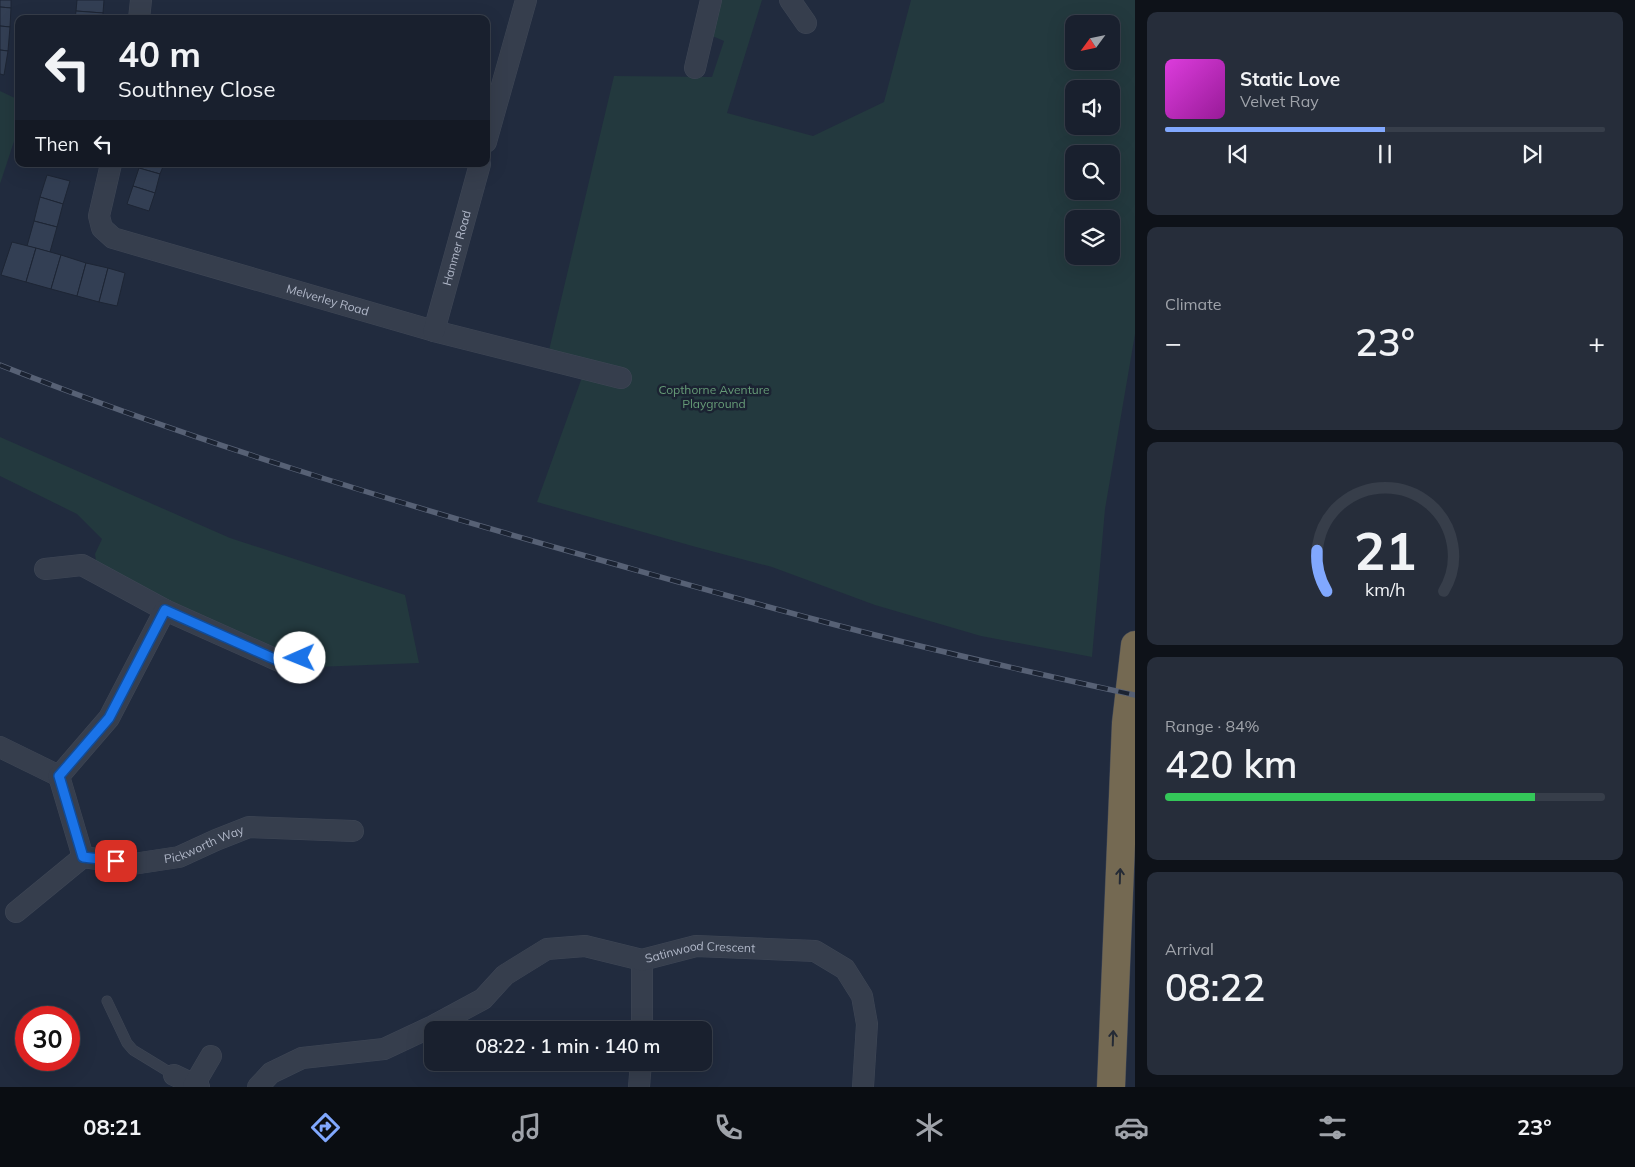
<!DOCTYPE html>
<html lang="en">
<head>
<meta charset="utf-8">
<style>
  :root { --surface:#19202e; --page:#262d3a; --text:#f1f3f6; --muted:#9fa3aa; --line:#373e4a; --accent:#81a8fe }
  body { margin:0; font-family:Mulish,sans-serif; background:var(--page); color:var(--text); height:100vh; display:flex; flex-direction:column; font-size:19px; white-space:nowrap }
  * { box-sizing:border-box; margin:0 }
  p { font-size:16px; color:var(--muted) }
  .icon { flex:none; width:28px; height:28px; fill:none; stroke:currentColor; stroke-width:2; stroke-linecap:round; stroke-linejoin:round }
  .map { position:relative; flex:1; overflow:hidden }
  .sheet { display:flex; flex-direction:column; gap:12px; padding:12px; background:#0e1219; width:500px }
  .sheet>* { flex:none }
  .hud { position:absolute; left:15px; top:15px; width:475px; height:152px; border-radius:10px; box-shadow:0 5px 20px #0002,0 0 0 1px var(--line); background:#19202e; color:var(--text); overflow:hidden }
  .needle { width:32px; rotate:237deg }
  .buttons { position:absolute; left:1065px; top:15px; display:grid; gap:10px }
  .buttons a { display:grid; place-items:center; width:55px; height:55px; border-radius:10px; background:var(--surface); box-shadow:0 5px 20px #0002,0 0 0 1px var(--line); font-size:25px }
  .speed { position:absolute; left:15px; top:1006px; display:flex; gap:10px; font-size:25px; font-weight:700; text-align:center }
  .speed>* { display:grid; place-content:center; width:65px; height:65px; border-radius:50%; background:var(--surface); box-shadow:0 5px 20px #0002,0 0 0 1px var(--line); line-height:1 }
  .speed .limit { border:8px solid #d22; background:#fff; color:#111 }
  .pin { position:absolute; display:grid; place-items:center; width:42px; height:42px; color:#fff; margin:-21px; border-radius:10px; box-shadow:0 2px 8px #0006 }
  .me { position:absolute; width:55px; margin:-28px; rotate:269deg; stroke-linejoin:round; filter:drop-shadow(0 0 4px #0008) }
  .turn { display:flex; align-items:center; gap:18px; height:105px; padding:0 20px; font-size:22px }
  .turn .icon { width:65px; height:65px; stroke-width:2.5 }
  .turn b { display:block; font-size:35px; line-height:42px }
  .then { display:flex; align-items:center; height:48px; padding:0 20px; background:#0003; gap:10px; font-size:19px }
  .big { font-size:38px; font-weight:600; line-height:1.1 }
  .sheet .tile { flex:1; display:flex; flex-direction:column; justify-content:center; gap:8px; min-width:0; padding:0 18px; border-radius:10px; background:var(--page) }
  .sheet .dial { align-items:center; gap:0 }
  .dial svg { height:130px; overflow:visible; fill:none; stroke:var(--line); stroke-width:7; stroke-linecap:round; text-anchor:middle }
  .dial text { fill:var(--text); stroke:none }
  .song { display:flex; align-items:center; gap:15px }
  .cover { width:60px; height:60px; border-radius:8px; background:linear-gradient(135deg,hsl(300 70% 55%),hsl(300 70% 35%)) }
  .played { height:5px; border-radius:2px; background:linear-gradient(90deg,var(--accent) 50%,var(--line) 50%) }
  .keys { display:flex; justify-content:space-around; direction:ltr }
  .heat { display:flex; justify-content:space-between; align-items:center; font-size:28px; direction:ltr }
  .charge { height:8px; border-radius:4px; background:linear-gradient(90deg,#34c759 84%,var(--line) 0) }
  .trip { position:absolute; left:424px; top:1021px; width:288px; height:50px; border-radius:10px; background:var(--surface); box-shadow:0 5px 20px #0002,0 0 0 1px var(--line); font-weight:600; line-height:50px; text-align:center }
  .tabs { display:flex; height:80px; justify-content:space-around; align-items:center; background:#0a0d12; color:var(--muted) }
  .tabs .icon { width:35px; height:35px }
  .tabs .current { color:var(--accent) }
  .tabs b { font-size:22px; color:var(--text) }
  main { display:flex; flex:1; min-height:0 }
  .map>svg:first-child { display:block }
</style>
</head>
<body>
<main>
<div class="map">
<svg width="1135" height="1087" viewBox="0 0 1135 1087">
  <rect width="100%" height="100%" fill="#212b3e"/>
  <g fill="#23393e" fill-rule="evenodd">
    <path d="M 716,0 L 762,0 L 727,113 L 813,136 L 884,102 L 911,0 L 1135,0 L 1135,334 L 1105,509 L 1092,657 L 981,636 L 875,605 L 772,567 L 696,547 L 537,502 L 585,369 L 547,359 L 614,76 L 712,77 L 724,41 L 703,32 ZM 1074,24 L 1111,24 L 1111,61 L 1074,61 ZM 1074,89 L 1111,89 L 1111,126 L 1074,126 ZM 1074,154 L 1111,154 L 1111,191 L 1074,191 ZM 1074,219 L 1111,219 L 1111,256 L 1074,256 Z"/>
    <polygon points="0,91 19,100 19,126 0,184"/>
    <path d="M 0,437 L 230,538 L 405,595 L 419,663 L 316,667 L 311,666 C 307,654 304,642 294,635 C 285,638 281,645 273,648 L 176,604 L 96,561 L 95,554 L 102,539 L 77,514 L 0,476 Z"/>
  </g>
  <g fill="#333f54" stroke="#1d2534">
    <polygon points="0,0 11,0 11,8 0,7"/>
    <polygon points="77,0 104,0 103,13 76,11"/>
    <polygon points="0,7 11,8 10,27 0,26"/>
    <polygon points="76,11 103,13 103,19 75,19"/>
    <polygon points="0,26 10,27 8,51 0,50"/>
    <polygon points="0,50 8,51 4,75 0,74"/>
    <polygon points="140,164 164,164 160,174 139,168"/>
    <polygon points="139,168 160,174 155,193 133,186"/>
    <polygon points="47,175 70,181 63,204 40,197"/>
    <polygon points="133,186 155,193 149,211 127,204"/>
    <polygon points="40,197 63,204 57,227 34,221"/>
    <polygon points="34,221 57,227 50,252 27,246"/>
    <polygon points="12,242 36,248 26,282 1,275"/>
    <polygon points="36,248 61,255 51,289 26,282"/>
    <polygon points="61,255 86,263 77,296 51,289"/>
    <polygon points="86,263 108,268 99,302 77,296"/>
    <polygon points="108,268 125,273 117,306 99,302"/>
  </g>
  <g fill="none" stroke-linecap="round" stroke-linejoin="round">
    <g stroke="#3f4756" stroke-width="11">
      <polyline id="lane" points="107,1001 127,1043 133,1050 174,1075"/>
    </g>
    <g stroke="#3f4756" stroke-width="22">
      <g id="street">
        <polyline points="790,0 806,23"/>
        <polyline points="139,19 141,0"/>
        <polyline points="695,68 711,0"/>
        <polyline points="486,142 526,0"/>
        <path id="s1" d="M 111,164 L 99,216 L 102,228 L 113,238 L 434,331 L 621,378"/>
        <path id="s2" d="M 434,331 L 480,164"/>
        <polyline points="45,569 82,565 165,610 279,661 299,659"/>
        <polyline points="0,747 59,776"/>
        <path id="s3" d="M 59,776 L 83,857 L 133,864 L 179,857 L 216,840 L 249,827 L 353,831"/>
        <polyline points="59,776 109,718 165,610"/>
        <polyline points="16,912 83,857"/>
        <polyline points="642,960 642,1030"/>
        <polyline points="174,1075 199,1087"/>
        <polyline points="194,1085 211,1056"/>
        <path id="s4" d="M 258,1087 L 271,1073 L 302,1058 L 384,1049 L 433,1026 L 483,999 L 505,975 L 547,949 L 585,946 L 642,960 L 696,946 L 815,951 L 845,969 L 862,996 L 867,1024 L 863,1087"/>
        <polyline points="639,1087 641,1062"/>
      </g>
    </g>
    <g stroke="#3e4555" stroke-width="29">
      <polyline id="highway" points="1111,1087 1126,723 1135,645"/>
    </g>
    <use href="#lane" stroke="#363e4d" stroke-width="10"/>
    <use href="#street" stroke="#363e4d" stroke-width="21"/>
    <use href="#highway" stroke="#746952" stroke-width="28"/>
    <g stroke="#576175" stroke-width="5.5">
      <path id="rail" d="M 0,365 C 193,441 393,502 593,558 C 668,579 742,600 817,620 C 922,648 1029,672 1135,695"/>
    </g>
    <use href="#rail" stroke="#1b2332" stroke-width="4" stroke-dasharray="11" stroke-linecap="butt"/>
  </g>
  <defs><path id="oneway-shaft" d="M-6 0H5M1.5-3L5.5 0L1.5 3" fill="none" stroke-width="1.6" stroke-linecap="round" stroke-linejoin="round" transform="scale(1.25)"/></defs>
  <g stroke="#242a35">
    <use href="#oneway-shaft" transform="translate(1120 876) rotate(-88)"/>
    <use href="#oneway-shaft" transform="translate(1113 1038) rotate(-88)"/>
  </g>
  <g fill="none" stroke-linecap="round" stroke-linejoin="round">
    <g stroke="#114b97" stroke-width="12">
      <polyline id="route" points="116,861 83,857 59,776 109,718 165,610 279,661 300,658"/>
    </g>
    <use href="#route" stroke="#1a73e8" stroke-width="9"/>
  </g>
  <g text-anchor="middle" stroke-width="5" stroke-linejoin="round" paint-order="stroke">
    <g font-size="12" fill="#b1b8c9" stroke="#1b2332">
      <text dy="4" stroke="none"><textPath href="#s2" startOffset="86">Hanmer Road</textPath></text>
      <text dy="4" stroke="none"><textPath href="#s1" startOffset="304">Melverley Road</textPath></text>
      <text dy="4" stroke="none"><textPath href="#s3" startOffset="209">Pickworth Way</textPath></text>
      <text dy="4" stroke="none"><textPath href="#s4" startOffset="485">Satinwood Crescent</textPath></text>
    </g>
    <g font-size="12" fill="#669b77" stroke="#1b2332">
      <text x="714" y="394">Copthorne Aventure<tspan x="714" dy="14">Playground</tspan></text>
    </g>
  </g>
</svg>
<div class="buttons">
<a><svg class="needle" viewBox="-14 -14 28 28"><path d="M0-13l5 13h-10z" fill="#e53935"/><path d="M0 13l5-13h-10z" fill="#9fa3aa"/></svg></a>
<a><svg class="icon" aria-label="sound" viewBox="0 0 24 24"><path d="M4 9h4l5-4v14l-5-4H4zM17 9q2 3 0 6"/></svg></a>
<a><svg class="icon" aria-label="search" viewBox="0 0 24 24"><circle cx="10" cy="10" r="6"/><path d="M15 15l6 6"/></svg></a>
<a><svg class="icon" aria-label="layers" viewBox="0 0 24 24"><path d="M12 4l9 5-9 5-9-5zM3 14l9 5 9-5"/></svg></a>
</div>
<div class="speed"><div class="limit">30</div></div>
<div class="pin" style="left:116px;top:861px;background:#d93025"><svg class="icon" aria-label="arrive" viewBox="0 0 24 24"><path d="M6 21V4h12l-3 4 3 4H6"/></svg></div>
<svg class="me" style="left:300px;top:658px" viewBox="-20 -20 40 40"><circle r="19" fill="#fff"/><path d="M0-13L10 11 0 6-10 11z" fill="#1a73e8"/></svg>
<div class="trip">08:22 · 1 min · 140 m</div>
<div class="hud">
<div class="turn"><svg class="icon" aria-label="left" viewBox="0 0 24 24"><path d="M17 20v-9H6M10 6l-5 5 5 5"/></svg><div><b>40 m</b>Southney Close</div></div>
<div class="then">Then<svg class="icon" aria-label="left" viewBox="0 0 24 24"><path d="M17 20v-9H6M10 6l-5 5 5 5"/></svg></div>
</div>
</div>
<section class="sheet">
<div class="tile">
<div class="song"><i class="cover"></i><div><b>Static Love</b><p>Velvet Ray</p></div></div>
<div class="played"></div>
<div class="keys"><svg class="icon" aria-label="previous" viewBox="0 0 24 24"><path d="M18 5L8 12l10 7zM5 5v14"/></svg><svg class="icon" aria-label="pause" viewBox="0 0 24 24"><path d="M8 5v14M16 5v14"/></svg><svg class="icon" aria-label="next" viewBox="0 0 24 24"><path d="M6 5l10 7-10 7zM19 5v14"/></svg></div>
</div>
<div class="tile"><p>Climate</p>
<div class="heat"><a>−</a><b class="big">23°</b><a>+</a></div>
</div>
<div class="tile dial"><svg viewBox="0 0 100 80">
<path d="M14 69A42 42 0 1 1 86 69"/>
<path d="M14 69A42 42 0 0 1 8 44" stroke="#81a8fe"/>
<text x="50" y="56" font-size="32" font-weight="700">21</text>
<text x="50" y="72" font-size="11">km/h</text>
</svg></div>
<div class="tile"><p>Range · 84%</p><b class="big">420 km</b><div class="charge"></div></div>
<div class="tile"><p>Arrival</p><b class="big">08:22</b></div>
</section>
</main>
<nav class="tabs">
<b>08:21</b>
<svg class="icon current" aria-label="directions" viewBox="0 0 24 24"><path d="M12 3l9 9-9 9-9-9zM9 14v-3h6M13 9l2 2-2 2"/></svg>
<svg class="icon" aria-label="music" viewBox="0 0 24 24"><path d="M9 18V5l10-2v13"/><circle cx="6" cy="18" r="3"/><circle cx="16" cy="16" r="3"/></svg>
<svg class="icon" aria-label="phone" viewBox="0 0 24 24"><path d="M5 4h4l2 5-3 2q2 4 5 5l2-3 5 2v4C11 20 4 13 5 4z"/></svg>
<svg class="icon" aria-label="climate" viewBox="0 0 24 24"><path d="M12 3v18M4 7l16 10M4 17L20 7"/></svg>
<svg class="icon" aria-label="car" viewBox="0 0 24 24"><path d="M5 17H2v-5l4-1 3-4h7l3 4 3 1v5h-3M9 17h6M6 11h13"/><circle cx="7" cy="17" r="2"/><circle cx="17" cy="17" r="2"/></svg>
<svg class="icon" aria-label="filters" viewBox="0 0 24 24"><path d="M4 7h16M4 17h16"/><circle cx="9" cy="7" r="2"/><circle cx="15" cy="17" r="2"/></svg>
<b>23°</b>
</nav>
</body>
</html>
